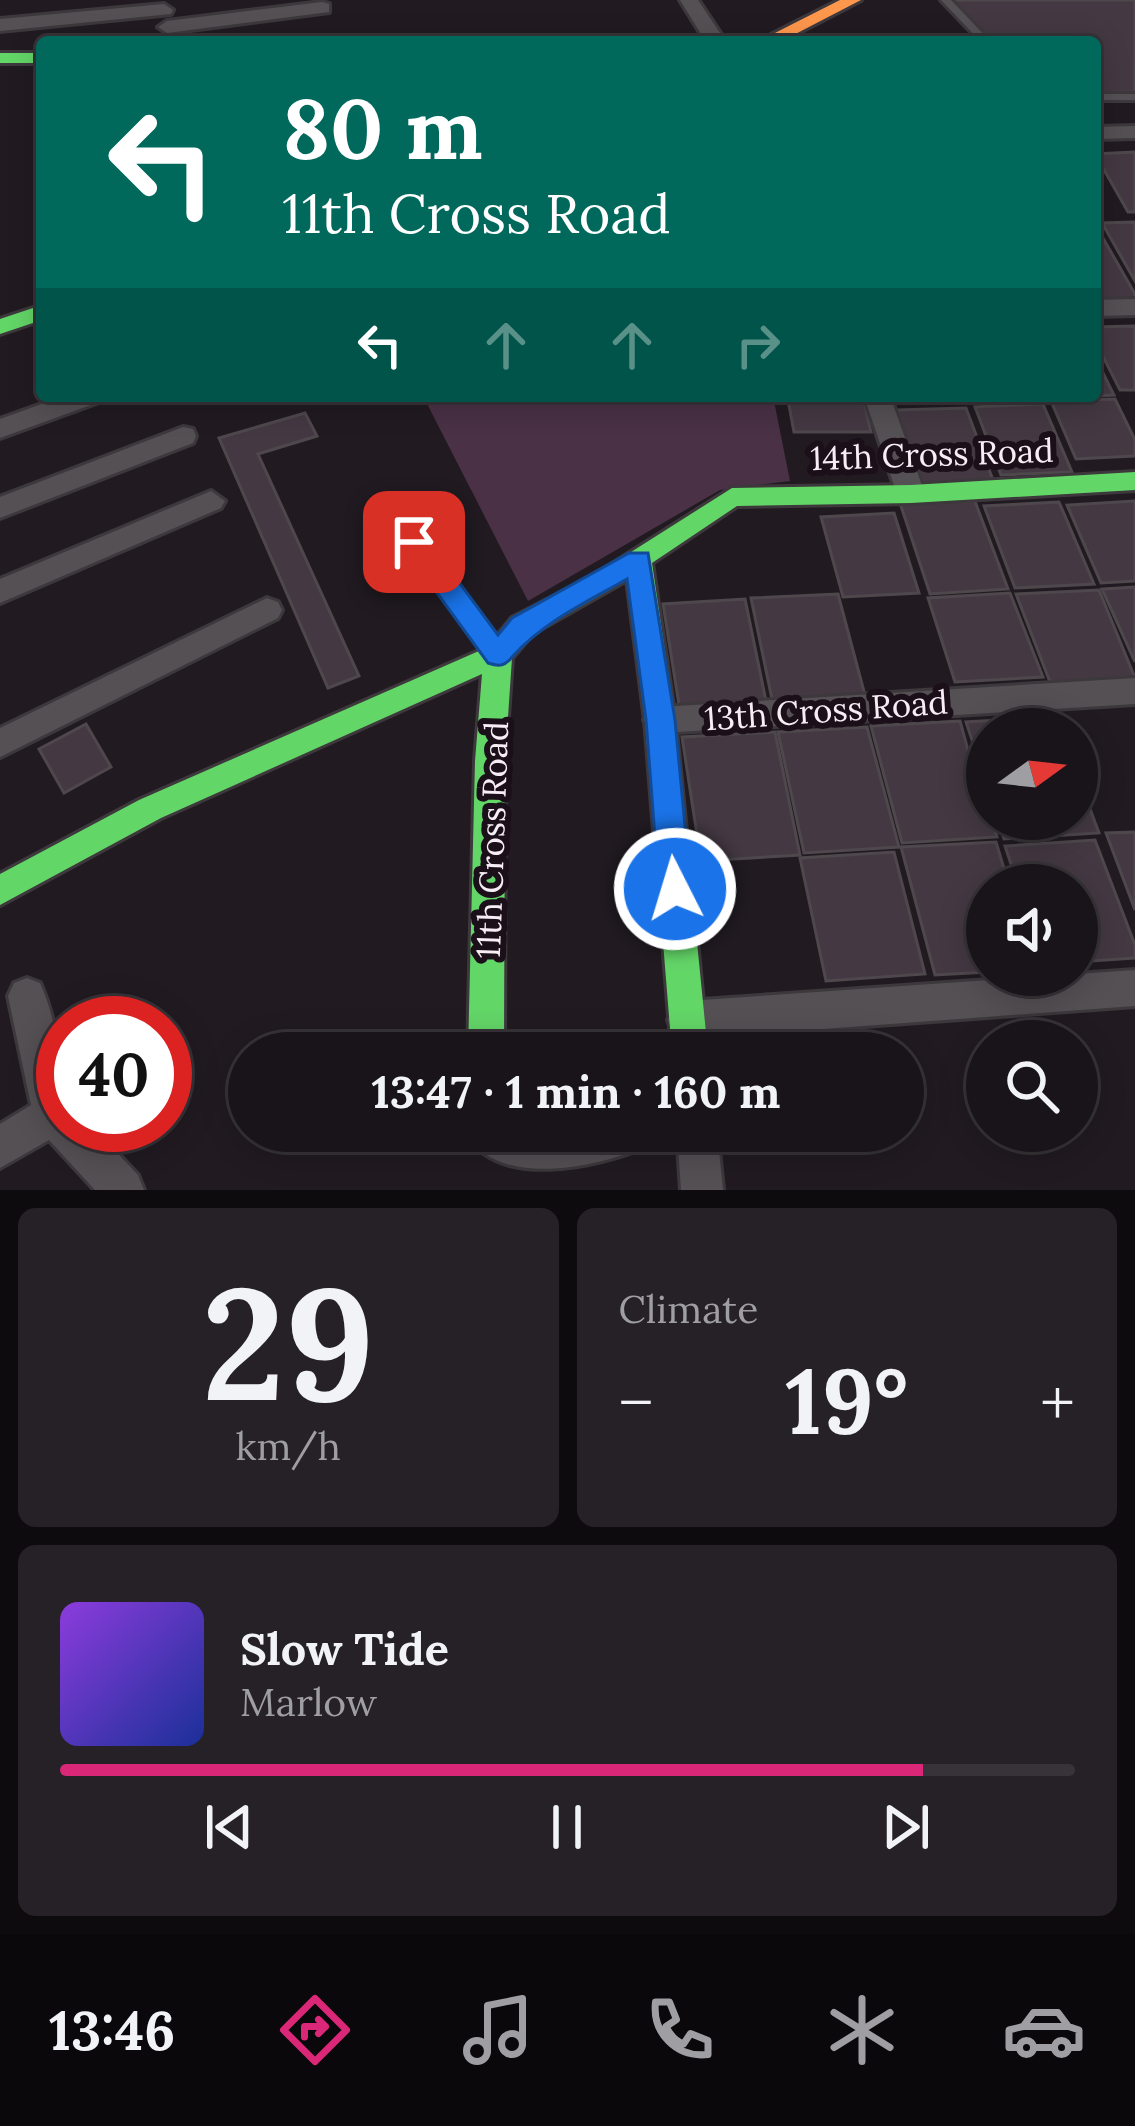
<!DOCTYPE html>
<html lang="en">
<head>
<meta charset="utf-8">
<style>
  :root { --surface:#191419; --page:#262126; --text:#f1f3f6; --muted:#9f9ea2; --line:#373338; --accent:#db2777 }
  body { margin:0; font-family:Lora,serif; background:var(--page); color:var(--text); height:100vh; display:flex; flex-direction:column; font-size:45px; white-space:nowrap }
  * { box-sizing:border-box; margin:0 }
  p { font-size:39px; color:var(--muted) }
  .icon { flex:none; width:66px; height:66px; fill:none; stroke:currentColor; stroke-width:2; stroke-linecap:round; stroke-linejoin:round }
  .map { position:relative; height:1190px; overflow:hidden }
  .sheet { display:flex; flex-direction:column; gap:18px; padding:18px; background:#0e0b0e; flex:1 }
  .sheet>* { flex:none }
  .guide { position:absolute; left:36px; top:36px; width:1065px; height:366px; border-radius:12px; box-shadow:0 6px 30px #0003,0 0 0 3px var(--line); background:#00695c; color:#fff; overflow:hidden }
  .needle { width:78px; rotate:75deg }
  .controls { position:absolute; left:966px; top:708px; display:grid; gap:24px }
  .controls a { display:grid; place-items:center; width:132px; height:132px; border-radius:50%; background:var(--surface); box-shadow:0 6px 30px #0003,0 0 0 3px var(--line); font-size:60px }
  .speed { position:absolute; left:36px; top:996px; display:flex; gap:24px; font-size:60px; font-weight:700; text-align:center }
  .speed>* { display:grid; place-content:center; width:156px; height:156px; border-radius:50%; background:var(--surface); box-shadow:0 6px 30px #0003,0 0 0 3px var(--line); line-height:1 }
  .speed .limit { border:18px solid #d22; background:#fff; color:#111 }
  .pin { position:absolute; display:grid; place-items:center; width:102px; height:102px; color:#fff; margin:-51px; border-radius:24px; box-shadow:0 6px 18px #0006 }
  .me { position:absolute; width:132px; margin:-66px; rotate:355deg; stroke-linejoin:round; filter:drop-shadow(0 0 9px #0008) }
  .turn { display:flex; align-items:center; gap:42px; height:252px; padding:0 48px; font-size:54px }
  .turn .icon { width:156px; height:156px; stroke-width:2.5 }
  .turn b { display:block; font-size:84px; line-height:102px }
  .lanes { display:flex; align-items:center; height:114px; padding:0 48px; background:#0003; justify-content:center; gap:60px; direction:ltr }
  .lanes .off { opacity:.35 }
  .big { font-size:90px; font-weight:700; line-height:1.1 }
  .sheet .card { flex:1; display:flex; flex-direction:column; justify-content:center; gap:18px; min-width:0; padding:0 42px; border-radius:18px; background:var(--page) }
  .sheet .dial { align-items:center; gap:0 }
  .dial b { font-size:156px; line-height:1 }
  .song { display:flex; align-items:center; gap:36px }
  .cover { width:144px; height:144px; border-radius:18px; background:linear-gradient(135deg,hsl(270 70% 55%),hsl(230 70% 35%)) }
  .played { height:12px; border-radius:6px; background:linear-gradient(90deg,var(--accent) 85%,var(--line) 85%) }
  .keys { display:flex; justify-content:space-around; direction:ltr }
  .heat { display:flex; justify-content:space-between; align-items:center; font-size:66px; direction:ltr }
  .sheet .tiles { flex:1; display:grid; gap:18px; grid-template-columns:1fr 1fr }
  .card:last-child { grid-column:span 2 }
  .trip { position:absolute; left:228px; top:1032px; width:696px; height:120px; border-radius:60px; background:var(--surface); box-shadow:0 6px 30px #0003,0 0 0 3px var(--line); font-weight:700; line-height:120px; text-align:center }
  .tab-bar { display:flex; height:192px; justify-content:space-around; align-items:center; background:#0a080a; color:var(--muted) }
  .tab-bar .icon { width:84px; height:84px }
  .tab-bar .on { color:var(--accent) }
  .tab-bar b { font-size:54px; color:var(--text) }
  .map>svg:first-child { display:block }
</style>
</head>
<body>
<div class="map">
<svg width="1135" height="1190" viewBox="0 0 1135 1190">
  <rect width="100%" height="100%" fill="#211b21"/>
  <polygon fill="#4a3146" points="423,396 773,396 790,481 720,490 528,601"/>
  <g fill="#443943" stroke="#4e484d" stroke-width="3">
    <polygon points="951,0 1135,0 1135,92 1095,93 1095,42 991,42"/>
    <polygon points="1135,152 1135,212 1128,212 1095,154"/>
    <polygon points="1135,222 1135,281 1102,223"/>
    <polygon points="1095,224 1135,294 1135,302 1095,303"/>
    <polygon points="1135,326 1135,390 1120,390 1095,341 1095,327"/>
    <polygon points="1095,357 1114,395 1095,396"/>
    <polygon points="889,396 960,396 962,401 891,403"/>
    <polygon points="1115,399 1135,440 1135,456 1076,459 1051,401"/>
    <polygon points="788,400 864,401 871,432 794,432"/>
    <polygon points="1043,404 1072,472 1001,475 975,407"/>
    <polygon points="966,408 993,480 920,483 897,410"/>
    <polygon points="305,413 317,436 258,454 359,676 328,688 219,438"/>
    <polygon points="973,496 1008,589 930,594 899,500"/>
    <polygon points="1135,501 1135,581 1101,583 1067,505"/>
    <polygon points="1059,502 1094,584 1015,588 984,506"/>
    <polygon points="894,513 919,593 843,597 821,517"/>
    <polygon points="1135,587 1135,662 1102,589"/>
    <polygon points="1099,590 1135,678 1050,682 1016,594"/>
    <polygon points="1010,593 1043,677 955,682 928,598"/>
    <polygon points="838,594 866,699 773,704 751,598"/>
    <polygon points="745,599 766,701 679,705 663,604"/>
    <polygon points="1055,717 1060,729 987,729 987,785 966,722"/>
    <polygon points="960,721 987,819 991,819 997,837 902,843 871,726"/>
    <polygon points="86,724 111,767 64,793 39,749"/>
    <polygon points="867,727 899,847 804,853 778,732"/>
    <polygon points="775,732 800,855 701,861 682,737"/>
    <polygon points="1077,774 1099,833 1004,839 998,819 1077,819"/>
    <polygon points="1135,832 1135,910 1106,833"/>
    <polygon points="1095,840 1135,945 1135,958 1077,962 1077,885 1018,885 1005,846"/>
    <polygon points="996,842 1009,885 987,885 987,972 935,975 901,847"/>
    <polygon points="894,852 925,974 826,981 800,858"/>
  </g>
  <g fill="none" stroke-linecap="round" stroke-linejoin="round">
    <g stroke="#3d383c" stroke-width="6">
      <g id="lane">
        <polygon points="941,0 951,0 991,42 981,42"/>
        <rect x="1095" y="94" width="40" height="6"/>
        <polygon points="391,506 396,507 502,649 504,653 502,657 490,657 386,515 384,511"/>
      </g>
    </g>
    <g stroke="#3d383c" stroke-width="6">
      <g id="street">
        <polygon points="680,0 698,0 726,42 706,42"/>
        <polygon points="322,2 329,4 329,12 167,33 158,27 167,21"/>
        <polygon points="164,4 173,10 171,14 0,31 0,19"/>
        <polygon points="1135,126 1135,138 1095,139 1095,127"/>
        <polygon points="1135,299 1135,315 1095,316 1095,300"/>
        <polygon points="64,396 103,396 99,402 0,438 0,419"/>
        <polygon points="864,396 890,396 925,494 921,501 901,501 897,494"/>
        <polygon points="183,427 193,429 196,436 193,443 0,518 0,497"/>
        <polygon points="211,491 225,501 221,508 0,603 0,579"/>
        <polygon points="267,598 278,602 282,610 278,618 0,757 0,728"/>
        <polygon points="1135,678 1135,704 660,733 649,730 644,720 649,710 660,707"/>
        <polygon points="1135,970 1135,1006 687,1039 673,1033 668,1020 673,1007 687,1001"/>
        <path d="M 27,978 L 40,983 C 60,1028 63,1077 63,1125 L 91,1125 L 138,1175 L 144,1190 L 95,1190 L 49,1140 L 0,1168 L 0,1124 L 31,1105 L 8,996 L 14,983 Z"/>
        <path d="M 465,1131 L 656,1131 L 650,1145 C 597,1168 495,1190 465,1131 Z"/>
        <polygon points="677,1131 717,1131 723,1190 681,1190"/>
      </g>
    </g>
    <g stroke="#3d383c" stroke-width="6">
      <g id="fast">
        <rect x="0" y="53" width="42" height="10"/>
        <polygon points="42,305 42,320 0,334 0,319"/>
        <polygon points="1135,472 1135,490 911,503 737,506 652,563 675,720 708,1053 672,1053 645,720 627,580 532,634 512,658 505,761 504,1053 468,1053 475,761 482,674 161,818 0,905 0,874 139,800 488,647 512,618 590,578 732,488 911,485"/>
      </g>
    </g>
    <g stroke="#3d383c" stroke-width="6">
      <polygon id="slow" points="840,0 861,0 780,42 757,42"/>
    </g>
    <use href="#lane" fill="#555054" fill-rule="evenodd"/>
    <use href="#street" fill="#555054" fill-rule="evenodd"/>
    <use href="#fast" fill="#63d668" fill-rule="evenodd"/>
    <use href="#slow" fill="#ff974d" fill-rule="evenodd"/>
  </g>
  <path fill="#1a73e8" stroke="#114b97" stroke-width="3" d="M 414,532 L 424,535 L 498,635 L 512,618 L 629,553 L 648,553 L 675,720 L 691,889 L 686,899 L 675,903 L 664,899 L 659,889 L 646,720 L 627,579 C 587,602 545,621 513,656 C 505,666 500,667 488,663 L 405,549 L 401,542 L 405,535 Z"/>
  <g text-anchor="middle" stroke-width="12" stroke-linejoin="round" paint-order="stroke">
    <g font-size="33" fill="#f6edf5" stroke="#1b0f19">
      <text transform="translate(932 454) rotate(-2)" y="12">14th Cross Road</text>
      <text transform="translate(826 710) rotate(-4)" y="12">13th Cross Road</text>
      <text transform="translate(492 840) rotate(-88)" y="12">11th Cross Road</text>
    </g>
  </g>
</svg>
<div class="controls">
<a><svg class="needle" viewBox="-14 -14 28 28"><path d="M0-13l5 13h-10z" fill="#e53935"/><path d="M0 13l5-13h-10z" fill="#9f9ea2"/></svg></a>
<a><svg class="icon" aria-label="sound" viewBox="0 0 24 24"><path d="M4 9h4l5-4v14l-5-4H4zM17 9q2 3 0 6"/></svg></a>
<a><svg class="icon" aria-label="search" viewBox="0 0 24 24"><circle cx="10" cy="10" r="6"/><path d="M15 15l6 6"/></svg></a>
</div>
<div class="speed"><div class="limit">40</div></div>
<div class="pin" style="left:414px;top:542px;background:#d93025"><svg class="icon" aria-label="arrive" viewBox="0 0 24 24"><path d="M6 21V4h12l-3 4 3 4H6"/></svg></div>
<svg class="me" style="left:675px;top:889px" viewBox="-20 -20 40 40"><circle r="17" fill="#1a73e8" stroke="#fff" stroke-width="3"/><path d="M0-11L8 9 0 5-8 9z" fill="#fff"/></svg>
<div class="trip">13:47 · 1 min · 160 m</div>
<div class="guide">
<div class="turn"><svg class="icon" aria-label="left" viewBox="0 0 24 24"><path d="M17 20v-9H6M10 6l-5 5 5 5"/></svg><div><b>80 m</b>11th Cross Road</div></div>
<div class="lanes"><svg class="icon" aria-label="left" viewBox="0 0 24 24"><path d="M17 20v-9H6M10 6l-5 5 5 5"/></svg><svg class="icon off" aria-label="ahead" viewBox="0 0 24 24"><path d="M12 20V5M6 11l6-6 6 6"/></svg><svg class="icon off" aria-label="ahead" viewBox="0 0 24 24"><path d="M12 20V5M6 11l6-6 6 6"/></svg><svg class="icon off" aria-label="right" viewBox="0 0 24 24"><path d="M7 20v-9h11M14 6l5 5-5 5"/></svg></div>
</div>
</div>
<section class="sheet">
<div class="tiles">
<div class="card dial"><b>29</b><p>km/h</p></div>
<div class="card"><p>Climate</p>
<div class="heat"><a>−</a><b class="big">19°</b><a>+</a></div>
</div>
<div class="card">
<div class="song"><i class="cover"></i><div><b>Slow Tide</b><p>Marlow</p></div></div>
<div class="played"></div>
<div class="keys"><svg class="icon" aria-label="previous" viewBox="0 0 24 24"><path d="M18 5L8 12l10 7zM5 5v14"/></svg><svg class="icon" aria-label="pause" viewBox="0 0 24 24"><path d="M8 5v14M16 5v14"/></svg><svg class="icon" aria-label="next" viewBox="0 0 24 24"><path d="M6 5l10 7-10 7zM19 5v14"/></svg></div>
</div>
</div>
</section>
<nav class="tab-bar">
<b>13:46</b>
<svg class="icon on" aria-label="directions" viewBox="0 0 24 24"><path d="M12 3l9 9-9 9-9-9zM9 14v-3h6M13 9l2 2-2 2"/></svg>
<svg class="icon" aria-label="music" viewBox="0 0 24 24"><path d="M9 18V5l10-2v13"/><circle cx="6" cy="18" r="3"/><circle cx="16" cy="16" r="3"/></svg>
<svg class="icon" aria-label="phone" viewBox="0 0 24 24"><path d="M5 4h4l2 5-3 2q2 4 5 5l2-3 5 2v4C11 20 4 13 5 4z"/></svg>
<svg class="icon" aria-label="climate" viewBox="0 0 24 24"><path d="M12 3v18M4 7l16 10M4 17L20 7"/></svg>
<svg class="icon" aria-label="car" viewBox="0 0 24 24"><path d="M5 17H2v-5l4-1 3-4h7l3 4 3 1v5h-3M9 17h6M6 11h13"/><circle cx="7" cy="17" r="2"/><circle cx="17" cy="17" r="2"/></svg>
</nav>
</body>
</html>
